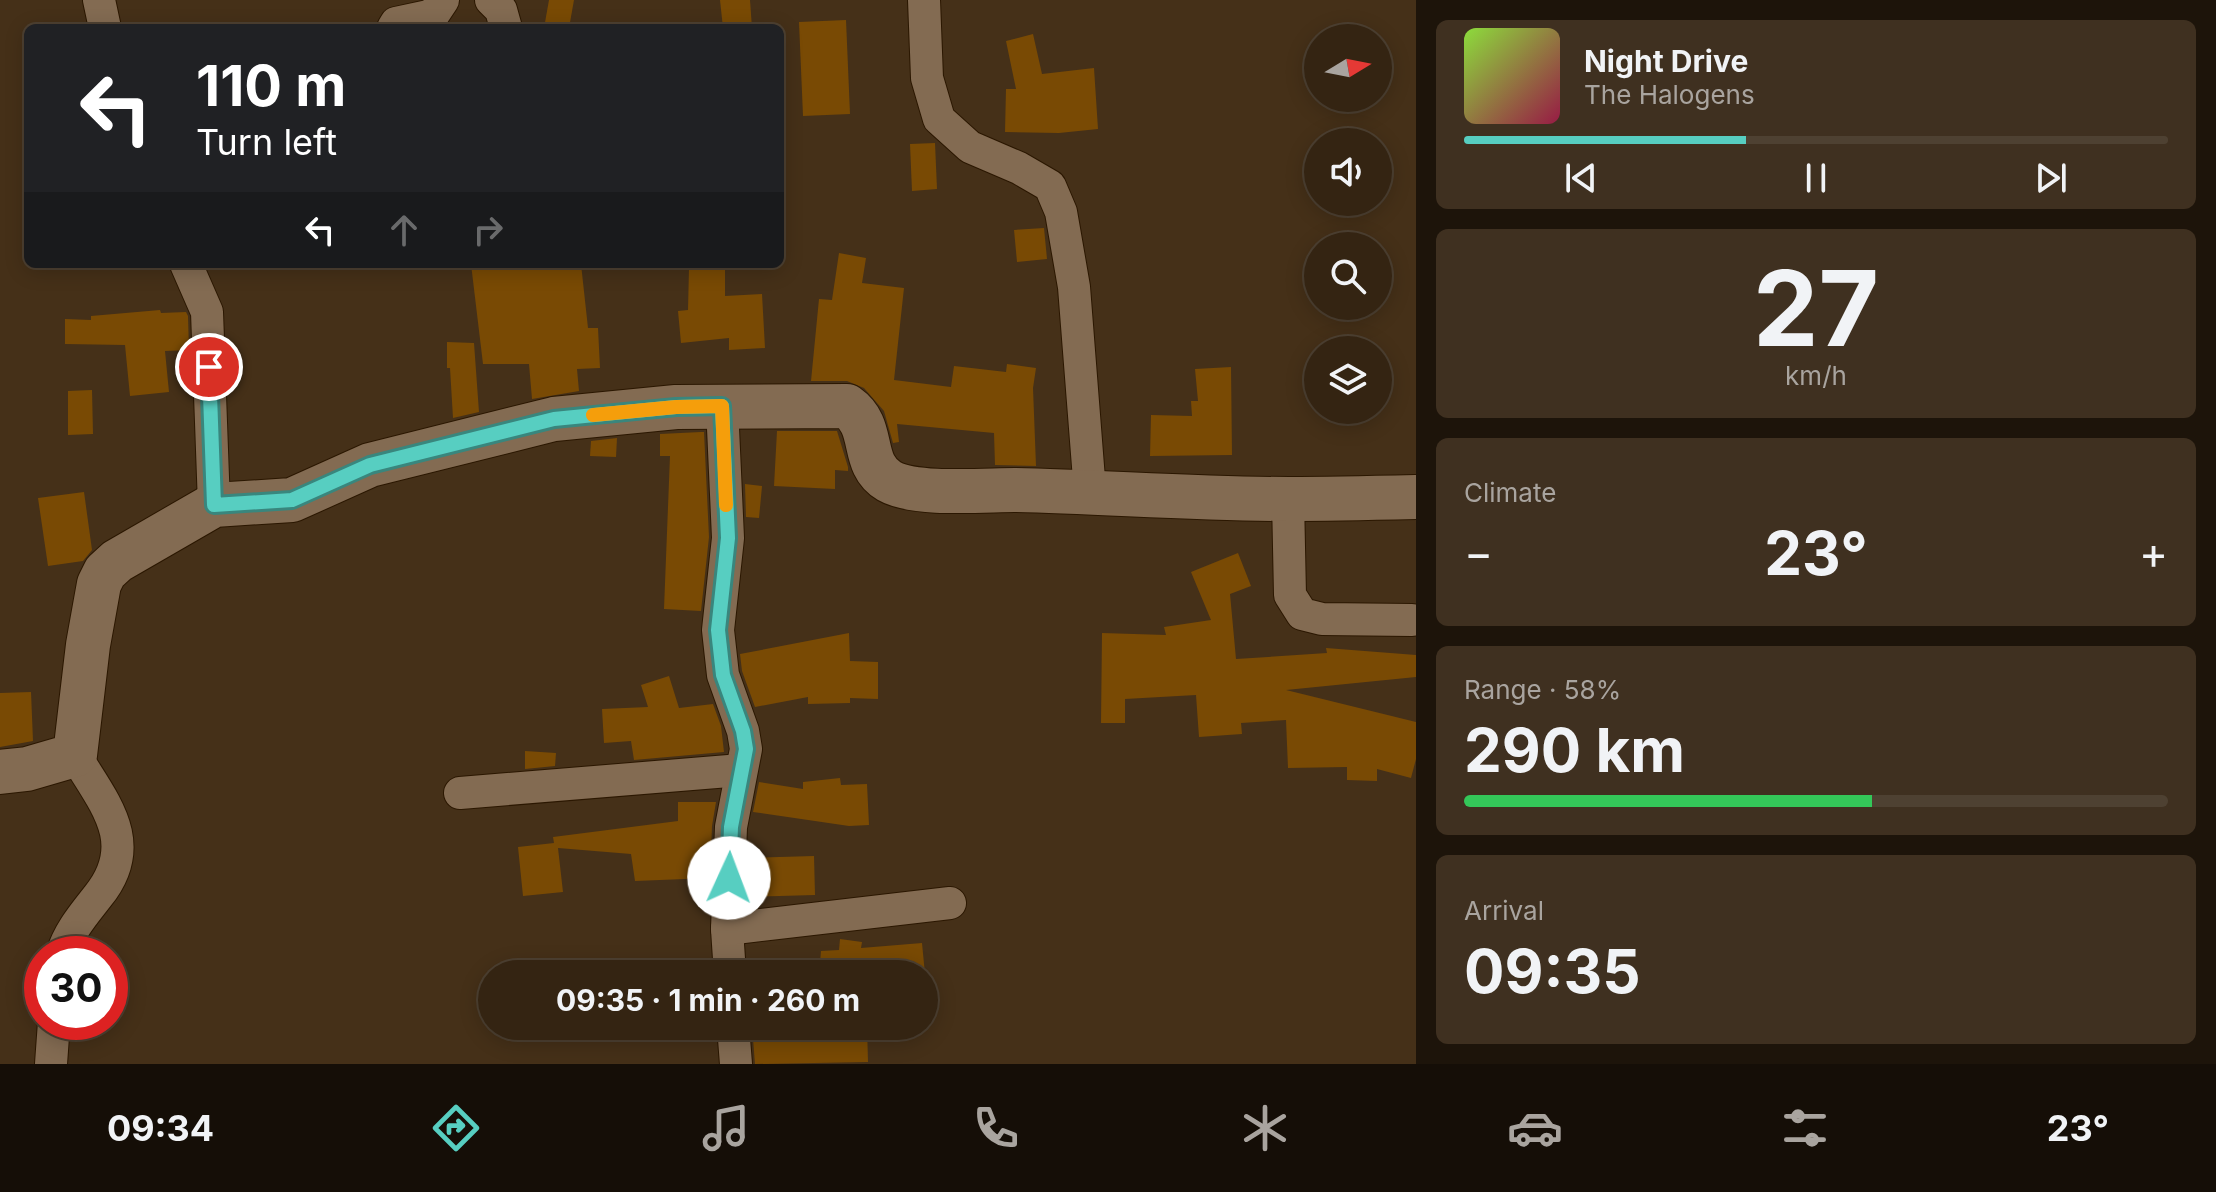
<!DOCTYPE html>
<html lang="en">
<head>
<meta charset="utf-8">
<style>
  :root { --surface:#342412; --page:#3f3020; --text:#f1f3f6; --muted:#a9a49f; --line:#4e4132; --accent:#57cec1 }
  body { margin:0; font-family:Inter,sans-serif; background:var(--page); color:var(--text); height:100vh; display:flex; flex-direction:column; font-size:30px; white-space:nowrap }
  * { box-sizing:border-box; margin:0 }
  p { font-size:26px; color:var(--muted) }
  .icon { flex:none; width:44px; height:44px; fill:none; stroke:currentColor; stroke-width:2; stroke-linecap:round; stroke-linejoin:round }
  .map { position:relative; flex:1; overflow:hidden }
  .details { display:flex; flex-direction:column; gap:20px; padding:20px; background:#1d140a; width:800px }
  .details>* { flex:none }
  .banner { position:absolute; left:24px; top:24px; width:760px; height:244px; border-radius:12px; box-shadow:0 4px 20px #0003,0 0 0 2px var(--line); background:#202124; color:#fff; overflow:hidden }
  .needle { width:52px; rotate:80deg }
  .buttons { position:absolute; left:1304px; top:24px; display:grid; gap:16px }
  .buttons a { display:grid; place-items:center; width:88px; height:88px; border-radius:50%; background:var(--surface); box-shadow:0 4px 20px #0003,0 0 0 2px var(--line); font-size:40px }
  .speed { position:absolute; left:24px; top:936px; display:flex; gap:16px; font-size:40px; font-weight:700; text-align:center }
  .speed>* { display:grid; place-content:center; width:104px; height:104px; border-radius:50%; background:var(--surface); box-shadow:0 4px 20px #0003,0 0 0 2px var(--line); line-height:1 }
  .speed .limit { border:12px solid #d22; background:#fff; color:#111 }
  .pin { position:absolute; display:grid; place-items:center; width:68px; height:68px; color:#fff; margin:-34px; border:4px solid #fff; border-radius:50%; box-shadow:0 2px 8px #0007 }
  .me { position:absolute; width:88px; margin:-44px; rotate:2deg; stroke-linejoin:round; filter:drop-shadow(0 0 6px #0008) }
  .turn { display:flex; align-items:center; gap:28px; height:168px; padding:0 40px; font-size:36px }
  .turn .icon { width:104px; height:104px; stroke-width:2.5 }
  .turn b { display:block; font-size:56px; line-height:68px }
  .lanes { display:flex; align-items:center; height:76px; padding:0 40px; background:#0003; justify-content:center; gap:40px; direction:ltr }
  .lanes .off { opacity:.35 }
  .big { font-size:60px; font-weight:700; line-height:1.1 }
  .details .card { flex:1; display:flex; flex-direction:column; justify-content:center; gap:12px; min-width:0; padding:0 28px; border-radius:12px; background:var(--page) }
  .details .dial { align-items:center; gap:0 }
  .dial b { font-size:104px; line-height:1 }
  .song { display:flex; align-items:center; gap:24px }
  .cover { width:96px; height:96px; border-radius:12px; background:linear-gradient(135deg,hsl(90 70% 55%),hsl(340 70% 35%)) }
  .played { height:8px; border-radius:4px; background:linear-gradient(90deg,var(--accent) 40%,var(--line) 40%) }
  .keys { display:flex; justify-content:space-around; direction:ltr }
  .heat { display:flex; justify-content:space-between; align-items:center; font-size:44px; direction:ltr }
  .charge { height:12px; border-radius:6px; background:linear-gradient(90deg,#34c759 58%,var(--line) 0) }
  .trip { position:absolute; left:478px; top:960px; width:460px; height:80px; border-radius:40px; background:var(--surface); box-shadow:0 4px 20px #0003,0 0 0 2px var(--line); font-weight:700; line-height:80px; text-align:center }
  .tab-bar { display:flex; height:128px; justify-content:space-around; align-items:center; background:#150e07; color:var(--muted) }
  .tab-bar .icon { width:56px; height:56px }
  .tab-bar .active { color:var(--accent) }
  .tab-bar b { font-size:36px; color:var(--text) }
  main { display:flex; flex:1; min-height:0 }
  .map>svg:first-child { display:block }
</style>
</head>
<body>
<main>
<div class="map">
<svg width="1416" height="1064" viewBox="0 0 1416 1064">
  <rect width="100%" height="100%" fill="#453018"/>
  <g fill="#794a04">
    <polygon points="549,0 574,0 569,28 544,28"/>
    <polygon points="720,0 750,0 752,28 723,28"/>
    <polygon points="846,20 850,114 803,116 799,22"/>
    <polygon points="1033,34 1042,74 1094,68 1098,129 1059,133 1005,132 1006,89 1016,89 1006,41"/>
    <polygon points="935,143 937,189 912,191 910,144"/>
    <polygon points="1044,228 1047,259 1017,262 1014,230"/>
    <polygon points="839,253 866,258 862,283 904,288 894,380 951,387 954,366 1006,372 1007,364 1036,368 1033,388 1036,466 995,465 994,433 897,424 899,442 893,443 884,411 864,388 847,381 811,381 819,299 832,300"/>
    <polygon points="471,264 581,264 588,328 598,328 600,368 577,369 579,391 532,399 529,364 483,364"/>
    <polygon points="689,268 725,269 725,296 762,294 765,348 729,350 729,338 681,343 678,311 688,310"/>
    <polygon points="160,310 161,313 186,312 188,316 189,350 165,351 169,392 130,396 125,345 65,344 65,319 91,320 91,316"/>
    <polygon points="447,342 474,343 479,412 453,418 450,368 447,368"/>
    <polygon points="1231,367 1232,455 1150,456 1151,415 1192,416 1191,401 1198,401 1195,369"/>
    <polygon points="92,390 93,434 68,435 68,391"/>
    <polygon points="777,431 837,431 848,467 848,471 835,470 835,489 774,486"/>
    <polygon points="701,432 704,432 709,537 701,611 664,609 670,456 660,456 660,434"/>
    <polygon points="617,438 616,457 590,456 591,441"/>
    <polygon points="745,484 762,486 759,518 746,517"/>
    <polygon points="84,492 92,550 83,561 48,566 38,498"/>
    <polygon points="1238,553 1251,586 1230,594 1236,659 1327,653 1326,648 1416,655 1416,677 1286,690 1416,722 1416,759 1411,778 1377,769 1377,781 1347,780 1347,767 1288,768 1286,720 1241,723 1242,734 1199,737 1196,695 1125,699 1125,723 1101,723 1102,633 1166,635 1164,627 1211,620 1191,572"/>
    <polygon points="849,633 850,661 878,662 878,699 850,698 850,703 808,704 808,697 755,707 742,671 740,654"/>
    <polygon points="669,676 679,708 713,704 721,726 724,752 634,760 631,741 604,743 602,709 648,707 641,685"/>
    <polygon points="31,692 33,741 0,747 0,693"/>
    <polygon points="525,751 556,753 555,766 525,769"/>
    <polygon points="840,778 841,785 867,784 869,825 849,826 753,812 759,782 803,789 803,782"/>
    <polygon points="678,802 716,802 712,826 710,878 635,881 631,854 558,848 563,892 523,896 518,847 554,843 553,837 678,821"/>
    <polygon points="814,856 815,895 747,897 749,858"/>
    <polygon points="840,939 862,942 861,948 922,943 925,974 880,974 880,969 820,963 821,951 839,950"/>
    <polygon points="752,1026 867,1026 868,1062 755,1064"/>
  </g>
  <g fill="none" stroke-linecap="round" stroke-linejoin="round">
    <g stroke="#2b1701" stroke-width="34">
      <g id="street">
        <polyline points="99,0 105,28"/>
        <polyline points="491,0 501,10 506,28"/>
        <polyline points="924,0 927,78 939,119 970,147 1019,168 1050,186 1061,212 1074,287 1090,492"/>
        <polyline points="393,28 396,23 433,15 443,0"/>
        <polyline points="186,264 207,312 214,505"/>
        <polyline points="722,406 728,538 718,630 723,675 743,731 746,749 731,827 727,929 730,974"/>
        <polyline points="1288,499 1290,595 1302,614 1322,619 1412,620"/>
        <polyline points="460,793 741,770"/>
        <polyline points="727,929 950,903"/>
        <path d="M 62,954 C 69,931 84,914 98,896 C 141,843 104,803 75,755"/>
        <polyline points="733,1026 736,1064"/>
        <polyline points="51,1064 54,1022"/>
      </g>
    </g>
    <g stroke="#2b1701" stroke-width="46">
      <path id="secondary" d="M 0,772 L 27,769 L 75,755 L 88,645 L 99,584 L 105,572 L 117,561 L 214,505 L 292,500 L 370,465 L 554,419 L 676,407 L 847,406 C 877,427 859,463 889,481 C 915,496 985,490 1015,490 C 1106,492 1197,499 1289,499 C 1331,499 1374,498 1416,497"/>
    </g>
    <use href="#street" stroke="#836b52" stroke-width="32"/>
    <use href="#secondary" stroke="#836b52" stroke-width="44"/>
  </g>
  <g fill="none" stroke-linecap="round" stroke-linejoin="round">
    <g stroke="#39867d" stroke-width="20">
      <polyline id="route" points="209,367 214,505 292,500 370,465 554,419 676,407 722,406 728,538 718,630 723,675 743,731 746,749 731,827 729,878"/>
    </g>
    <use href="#route" stroke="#57cec1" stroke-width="14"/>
    <polyline stroke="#f59e0b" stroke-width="14" points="593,415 676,407 722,406 726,505"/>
  </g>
</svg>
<div class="buttons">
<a><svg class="needle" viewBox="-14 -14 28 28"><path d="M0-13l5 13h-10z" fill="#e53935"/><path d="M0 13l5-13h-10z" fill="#a9a49f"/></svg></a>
<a><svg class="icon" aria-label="sound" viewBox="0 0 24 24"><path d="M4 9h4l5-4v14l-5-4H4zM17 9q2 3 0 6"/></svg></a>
<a><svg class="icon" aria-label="search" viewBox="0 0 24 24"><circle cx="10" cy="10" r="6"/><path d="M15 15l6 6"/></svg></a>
<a><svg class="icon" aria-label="layers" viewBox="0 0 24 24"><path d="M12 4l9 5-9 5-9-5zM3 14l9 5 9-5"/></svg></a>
</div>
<div class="speed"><div class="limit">30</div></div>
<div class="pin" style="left:209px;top:367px;background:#d93025"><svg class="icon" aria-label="arrive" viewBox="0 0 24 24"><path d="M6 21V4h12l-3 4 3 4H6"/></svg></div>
<svg class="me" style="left:729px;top:878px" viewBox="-20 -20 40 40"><circle r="19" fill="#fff"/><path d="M0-13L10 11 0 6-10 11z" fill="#57cec1"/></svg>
<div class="trip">09:35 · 1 min · 260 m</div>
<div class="banner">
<div class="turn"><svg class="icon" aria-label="left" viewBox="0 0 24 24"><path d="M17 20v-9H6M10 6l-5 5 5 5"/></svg><div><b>110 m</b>Turn left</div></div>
<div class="lanes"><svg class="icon" aria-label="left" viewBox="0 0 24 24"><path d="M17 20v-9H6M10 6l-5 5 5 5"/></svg><svg class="icon off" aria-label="ahead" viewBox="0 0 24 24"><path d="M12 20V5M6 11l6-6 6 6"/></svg><svg class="icon off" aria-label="right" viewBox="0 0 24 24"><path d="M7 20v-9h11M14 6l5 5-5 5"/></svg></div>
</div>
</div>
<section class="details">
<div class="card">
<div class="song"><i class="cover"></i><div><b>Night Drive</b><p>The Halogens</p></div></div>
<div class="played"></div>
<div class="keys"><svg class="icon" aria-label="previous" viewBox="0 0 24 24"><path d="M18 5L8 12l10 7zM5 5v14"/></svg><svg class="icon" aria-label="pause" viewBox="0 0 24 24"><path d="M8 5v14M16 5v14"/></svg><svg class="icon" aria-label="next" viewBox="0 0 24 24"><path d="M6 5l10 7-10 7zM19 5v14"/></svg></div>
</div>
<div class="card dial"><b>27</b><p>km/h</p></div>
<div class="card"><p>Climate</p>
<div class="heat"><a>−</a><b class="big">23°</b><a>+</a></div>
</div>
<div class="card"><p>Range · 58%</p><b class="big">290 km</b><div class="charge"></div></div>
<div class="card"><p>Arrival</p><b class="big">09:35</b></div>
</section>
</main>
<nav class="tab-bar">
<b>09:34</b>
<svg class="icon active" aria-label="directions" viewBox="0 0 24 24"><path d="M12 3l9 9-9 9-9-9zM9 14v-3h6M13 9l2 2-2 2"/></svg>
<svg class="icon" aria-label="music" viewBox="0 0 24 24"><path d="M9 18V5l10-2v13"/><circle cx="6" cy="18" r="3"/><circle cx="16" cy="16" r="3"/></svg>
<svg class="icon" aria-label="phone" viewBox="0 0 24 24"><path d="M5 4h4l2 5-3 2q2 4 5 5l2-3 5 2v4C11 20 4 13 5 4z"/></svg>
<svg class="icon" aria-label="climate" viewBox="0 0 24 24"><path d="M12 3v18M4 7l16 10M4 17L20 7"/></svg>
<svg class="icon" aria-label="car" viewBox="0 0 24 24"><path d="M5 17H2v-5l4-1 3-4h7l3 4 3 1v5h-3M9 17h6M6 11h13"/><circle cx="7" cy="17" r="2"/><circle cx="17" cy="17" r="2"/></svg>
<svg class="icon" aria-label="filters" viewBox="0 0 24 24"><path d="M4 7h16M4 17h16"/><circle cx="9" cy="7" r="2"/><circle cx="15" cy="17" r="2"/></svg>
<b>23°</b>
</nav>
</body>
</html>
